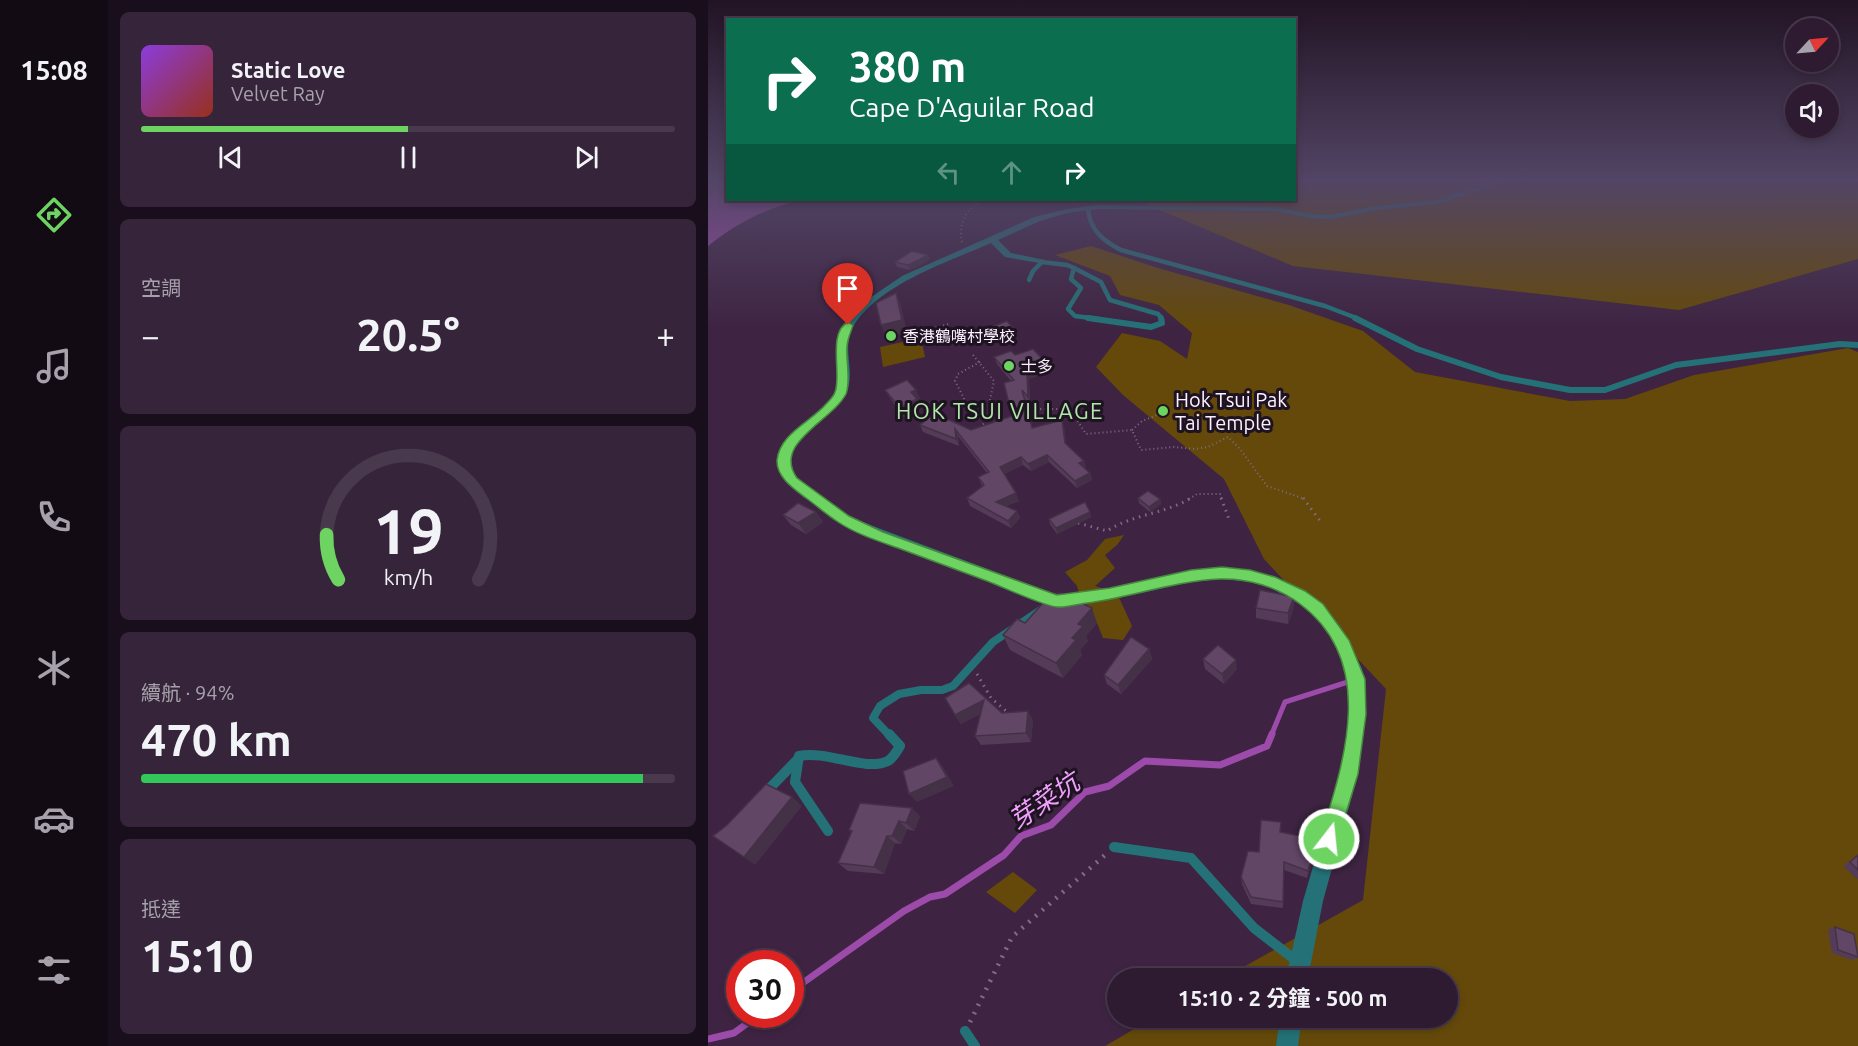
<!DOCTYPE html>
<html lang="zh-TW">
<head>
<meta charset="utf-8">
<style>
  :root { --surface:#2e1b32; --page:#36243a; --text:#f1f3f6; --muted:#a7a1ac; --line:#49394d; --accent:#6dd361 }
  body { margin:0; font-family:Ubuntu,"Noto Sans TC",sans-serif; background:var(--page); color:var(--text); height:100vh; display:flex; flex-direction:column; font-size:22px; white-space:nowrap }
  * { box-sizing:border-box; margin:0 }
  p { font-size:20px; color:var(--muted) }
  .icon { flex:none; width:33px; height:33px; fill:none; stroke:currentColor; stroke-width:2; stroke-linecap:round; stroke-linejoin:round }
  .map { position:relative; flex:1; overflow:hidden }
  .side { display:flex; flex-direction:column; gap:12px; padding:12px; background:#190f1c; width:600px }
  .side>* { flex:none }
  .guide { position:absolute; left:18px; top:18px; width:570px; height:183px; border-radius:0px; box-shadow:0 3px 9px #0003,0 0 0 2px var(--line); background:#0b6e4f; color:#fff; overflow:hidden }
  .needle { width:39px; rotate:64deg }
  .tools { position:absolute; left:1077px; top:18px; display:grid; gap:12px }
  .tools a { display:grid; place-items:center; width:54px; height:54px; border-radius:50%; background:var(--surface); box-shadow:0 3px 9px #0003,0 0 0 2px var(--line); font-size:30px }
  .speed { position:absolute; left:18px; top:950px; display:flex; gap:12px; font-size:30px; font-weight:700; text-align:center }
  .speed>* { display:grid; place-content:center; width:78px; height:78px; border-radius:50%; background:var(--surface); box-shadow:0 3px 9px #0003,0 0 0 2px var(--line); line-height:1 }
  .speed .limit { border:9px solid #d22; background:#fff; color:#111 }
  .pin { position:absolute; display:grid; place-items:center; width:51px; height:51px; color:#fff; margin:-62px -26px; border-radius:50% 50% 50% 0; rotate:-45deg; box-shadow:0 0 6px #0007 }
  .pin .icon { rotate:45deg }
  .me { position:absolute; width:66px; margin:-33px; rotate:16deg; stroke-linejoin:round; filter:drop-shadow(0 0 4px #0008) }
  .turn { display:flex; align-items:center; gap:21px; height:126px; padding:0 24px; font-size:27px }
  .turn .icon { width:78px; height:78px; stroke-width:2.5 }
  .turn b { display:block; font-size:42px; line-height:51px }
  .lanes { display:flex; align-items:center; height:57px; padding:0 24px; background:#0003; justify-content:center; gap:30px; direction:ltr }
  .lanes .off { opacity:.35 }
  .big { font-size:45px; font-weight:700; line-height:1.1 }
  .side .card { flex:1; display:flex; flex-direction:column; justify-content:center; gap:9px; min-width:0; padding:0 21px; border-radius:9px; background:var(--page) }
  .side .dial { align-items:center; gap:0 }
  .dial svg { height:156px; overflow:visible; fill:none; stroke:var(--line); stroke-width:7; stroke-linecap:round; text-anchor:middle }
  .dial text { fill:var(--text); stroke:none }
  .song { display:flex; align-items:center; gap:18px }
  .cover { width:72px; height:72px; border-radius:9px; background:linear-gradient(135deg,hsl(270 70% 55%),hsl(10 70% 35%)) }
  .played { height:6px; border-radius:3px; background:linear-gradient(90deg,var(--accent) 50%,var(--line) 50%) }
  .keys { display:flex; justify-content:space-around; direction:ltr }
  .heat { display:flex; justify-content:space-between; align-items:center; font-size:33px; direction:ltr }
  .charge { height:9px; border-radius:4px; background:linear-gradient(90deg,#34c759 94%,var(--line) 0) }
  .trip { position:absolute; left:399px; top:968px; width:351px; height:60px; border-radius:30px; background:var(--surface); box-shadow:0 3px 9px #0003,0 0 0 2px var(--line); font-weight:700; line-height:60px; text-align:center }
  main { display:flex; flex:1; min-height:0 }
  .tabs { display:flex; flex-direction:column; width:108px; justify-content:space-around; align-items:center; background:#120b14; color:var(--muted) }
  .tabs .icon { width:42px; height:42px }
  .tabs .active { color:var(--accent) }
  .tabs b { font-size:27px; color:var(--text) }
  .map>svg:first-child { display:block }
</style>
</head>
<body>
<main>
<nav class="tabs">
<b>15:08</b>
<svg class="icon active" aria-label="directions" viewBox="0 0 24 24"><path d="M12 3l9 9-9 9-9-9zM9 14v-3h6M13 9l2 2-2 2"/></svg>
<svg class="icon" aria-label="music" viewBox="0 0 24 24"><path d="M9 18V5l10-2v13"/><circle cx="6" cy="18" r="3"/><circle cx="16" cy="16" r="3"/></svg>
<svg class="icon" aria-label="phone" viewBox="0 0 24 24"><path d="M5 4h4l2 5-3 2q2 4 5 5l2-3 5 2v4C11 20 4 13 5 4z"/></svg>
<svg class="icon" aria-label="climate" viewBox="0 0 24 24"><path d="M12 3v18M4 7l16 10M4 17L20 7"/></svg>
<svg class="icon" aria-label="car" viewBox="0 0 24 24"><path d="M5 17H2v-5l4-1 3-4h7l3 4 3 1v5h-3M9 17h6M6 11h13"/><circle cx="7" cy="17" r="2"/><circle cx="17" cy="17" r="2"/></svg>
<svg class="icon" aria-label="filters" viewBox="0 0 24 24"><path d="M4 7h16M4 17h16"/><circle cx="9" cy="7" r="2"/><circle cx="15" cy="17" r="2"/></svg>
</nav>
<section class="side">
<div class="card">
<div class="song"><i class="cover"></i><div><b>Static Love</b><p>Velvet Ray</p></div></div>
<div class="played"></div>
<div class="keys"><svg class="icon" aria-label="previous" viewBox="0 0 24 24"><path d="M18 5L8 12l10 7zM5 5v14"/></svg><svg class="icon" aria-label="pause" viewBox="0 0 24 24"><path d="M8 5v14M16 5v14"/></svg><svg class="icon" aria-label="next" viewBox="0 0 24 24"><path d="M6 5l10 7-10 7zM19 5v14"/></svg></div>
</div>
<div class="card"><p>空調</p>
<div class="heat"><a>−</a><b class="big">20.5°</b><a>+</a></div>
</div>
<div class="card dial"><svg viewBox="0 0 100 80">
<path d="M14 69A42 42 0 1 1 86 69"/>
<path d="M14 69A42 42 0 0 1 8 46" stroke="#6dd361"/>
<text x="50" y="56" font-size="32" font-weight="700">19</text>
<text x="50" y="72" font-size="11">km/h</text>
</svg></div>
<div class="card"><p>續航 · 94%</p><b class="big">470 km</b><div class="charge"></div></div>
<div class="card"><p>抵達</p><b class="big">15:10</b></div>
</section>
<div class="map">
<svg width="1150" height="1046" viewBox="0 0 1150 1046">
  <rect width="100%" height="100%" fill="#3e2442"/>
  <g fill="#64490a">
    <polygon points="587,182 1150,182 1150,259 971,310 585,266 428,200 586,200"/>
    <polygon points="383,246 450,268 581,305 655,331 707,372 862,401 917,399 986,375 1140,348 1150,352 1150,1046 390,1046 397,1046 447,1017 740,1017 740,978 516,978 655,900 678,689 556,559 516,479 415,395 388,367 414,333 452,341 479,359 484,333 451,305 412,295 402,276 347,255"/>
    <polygon points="213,338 217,357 175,367 172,347"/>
    <polygon points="416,535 409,545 397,555 407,568 387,586 409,593 424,626 415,640 395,638 389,623 375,608 369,586 357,572 379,560 397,539"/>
    <polygon points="305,872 329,890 307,913 278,892"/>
  </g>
  <path fill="#9d4baa" d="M 0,182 L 19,182 L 20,200 L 94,200 C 60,207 27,224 0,246 Z"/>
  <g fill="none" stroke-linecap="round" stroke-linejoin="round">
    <polyline stroke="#9d4baa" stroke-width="5" points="563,736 577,702 643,681"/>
    <g stroke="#9d4baa" stroke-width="7">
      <polyline points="82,992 196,911 222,897 237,894 296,855 313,836 343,825 377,792 401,786 437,761 512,765 559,746 564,734"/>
      <polyline points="0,1039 26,1033 52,1014"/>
    </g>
    <g stroke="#816c84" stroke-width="2" stroke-dasharray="1 3" stroke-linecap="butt">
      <path d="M 254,242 C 250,223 258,209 275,200"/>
      <polyline points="205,340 209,332 241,324"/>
      <polyline points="265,355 286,381 282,400 284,408 280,416"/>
      <polyline points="272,362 250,374 247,381 260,406 280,416 273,428"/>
      <polyline points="317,414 332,409 362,409 378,434 424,430 433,450 466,447 487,449 500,447 520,437 532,449 559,486 597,499"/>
      <polyline points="424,430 434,421 449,415"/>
      <polyline points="481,499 489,494 512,494 514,499"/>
    </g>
    <g stroke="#816c84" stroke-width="3" stroke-dasharray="1.5 5" stroke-linecap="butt">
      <polyline points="513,498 521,519"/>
      <polyline points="595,498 613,522"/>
      <path d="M 370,523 L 399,531 C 425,514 457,514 483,498"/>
      <polyline points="269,674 283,698 298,711"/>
    </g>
    <polyline stroke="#816c84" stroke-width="4.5" stroke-dasharray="2 7" stroke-linecap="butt" points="262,1022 304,937 397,855"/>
    <g stroke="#247277" stroke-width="4.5">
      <path d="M 380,208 C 381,229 395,241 413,250 L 617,306 L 651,319"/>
      <polyline points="366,268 393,282 402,300 450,314 454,319"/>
      <polyline points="366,268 363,279 373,288 360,309 367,316 390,319"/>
      <polyline points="321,280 325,271 334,262 359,265 366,268"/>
    </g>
    <g stroke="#247277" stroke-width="6">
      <polyline points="380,318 443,327 454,323 453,318"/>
      <polyline points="647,318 709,349 793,377 862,390 897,390 968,365 1132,344 1150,345"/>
    </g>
    <polyline stroke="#247277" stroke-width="8" points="182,736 165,718 172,706 191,694 213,690 234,690 245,686 285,642 334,609"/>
    <g stroke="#247277" stroke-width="10">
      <polyline points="57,793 89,760"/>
      <path d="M 120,831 L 87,782 L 91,756 C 120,750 157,772 180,761 C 185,758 189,751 192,746 L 181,734"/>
      <polyline points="406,847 483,858 546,928 590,962"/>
      <polyline points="257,1031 267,1046"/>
    </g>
    <g fill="#247277" fill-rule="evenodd">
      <path d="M 783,182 L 795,182 L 729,204 L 669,210 L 622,219 L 602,218 L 567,211 L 390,209 L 359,213 L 332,221 L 290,240 L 303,253 L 337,260 L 337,264 L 297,257 L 283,243 C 242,261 190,278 158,310 C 124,343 152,365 137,396 C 124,421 62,444 90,478 L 141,517 L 349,595 L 402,588 L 483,570 L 514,567 L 542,570 L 572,579 L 615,604 L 634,629 L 654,669 L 658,714 L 650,774 L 615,901 L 600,978 L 578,978 L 595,901 L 632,774 L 642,714 L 638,669 L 623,638 L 605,612 L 563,588 L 542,582 L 514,579 L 483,582 L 402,600 L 349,607 L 131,523 L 80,484 L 71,471 L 71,454 L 85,432 L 116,406 L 126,395 L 129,383 L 129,340 L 138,320 L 153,304 L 194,276 L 326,217 L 359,209 L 390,205 L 567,207 L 602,214 L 622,215 L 669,206 L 728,200 Z"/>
      <polygon points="572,1017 594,1017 590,1046 568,1046"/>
    </g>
  </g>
  <g fill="#543c58">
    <polygon points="222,259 213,265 202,270 189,267 187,262"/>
    <polygon points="278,329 309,336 288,343 280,334"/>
    <polygon points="286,357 341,371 321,379 322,404 316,398 324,427 356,427 358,444 376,461 378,468 377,469 382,473 384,480 369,488 341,462 323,471 315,465 296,474 311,501 298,506 309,511 312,518 303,528 262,506 259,498 274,486 270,477 279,473 250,436 251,446 215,432 212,425 263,430 304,416 303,381 289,364"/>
    <polygon points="177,390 212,398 210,399 213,407 196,417 182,398"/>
    <polygon points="430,498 452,499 453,504 442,512 431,503"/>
    <polygon points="108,512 115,522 98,534 83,525 75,515"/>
    <polygon points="382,512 383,517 349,534 342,524 341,519"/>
    <polygon points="586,597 586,607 580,624 548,618 548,608"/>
    <polygon points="317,623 389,623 378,636 380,641 372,650 374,655 355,678 302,650 295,635"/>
    <polygon points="441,649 444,659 413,694 399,684 396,675"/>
    <polygon points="495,659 529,669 516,684 497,669"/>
    <polygon points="294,713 325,720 323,742 273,745 267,736 272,714 253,724 247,715"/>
    <polygon points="212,816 206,831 199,829 193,844 187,843 176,874 140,871 130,863 143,832 141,830"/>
    <polygon points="573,832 602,845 601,852 604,862 599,878 576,870 575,908 543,904 534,884 533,877 551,852"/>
    <polygon points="1150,855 1150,879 1149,879 1135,866"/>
    <polygon points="1127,927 1150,958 1144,960 1124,953 1120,930"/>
  </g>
  <g fill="#453147">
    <polygon points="220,255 222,259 213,265 202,270 200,265"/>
    <polygon points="188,293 193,305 199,332 178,337 173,325"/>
    <polygon points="307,331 309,336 288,343 286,338"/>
    <polygon points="339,364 341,371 321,379 322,404 320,397 319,372"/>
    <polygon points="208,390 212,398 210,399 213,407 196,417 192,408 203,392"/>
    <polygon points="354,420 356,427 359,450 357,443"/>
    <polygon points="247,429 250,436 251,446 248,439"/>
    <polygon points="339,455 341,462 323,471 320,464"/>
    <polygon points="313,457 315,465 294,475 292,467"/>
    <polygon points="376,461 378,468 373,470 371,463"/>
    <polygon points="382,473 384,480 369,488 367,481"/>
    <polygon points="308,493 311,501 291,509 288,502"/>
    <polygon points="452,499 453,504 442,512 441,507"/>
    <polygon points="309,511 312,518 303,528 300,521"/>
    <polygon points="108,512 115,522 98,534 90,523"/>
    <polygon points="382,512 383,517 349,534 348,528"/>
    <polygon points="586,597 586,607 580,624 580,613"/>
    <polygon points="384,608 389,623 378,636 380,641 372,650 374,655 355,678 348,663 364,638 370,624"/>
    <polygon points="441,649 444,659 413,694 410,685"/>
    <polygon points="528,660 529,669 516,684 514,674"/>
    <polygon points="276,700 281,709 253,724 247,715"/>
    <polygon points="320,711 325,720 323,742 318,733"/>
    <polygon points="228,758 235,767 246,786 209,802 201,794"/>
    <polygon points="84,797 94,806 47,865 36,857"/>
    <polygon points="204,808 212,816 206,831 198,823"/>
    <polygon points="191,821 199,829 193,844 184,836"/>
    <polygon points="179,836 187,843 176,874 166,867"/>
    <polygon points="605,855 604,862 599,878 600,871"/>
  </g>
  <g fill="#624666" stroke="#453147" stroke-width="1.5">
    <polygon points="204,251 220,255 211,260 200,265 187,262"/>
    <polygon points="188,293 194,320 173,325 168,303"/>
    <polygon points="299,321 307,331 286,338 278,329"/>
    <polygon points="325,349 339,364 319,372 320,397 314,390 324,428 354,420 357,443 376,461 371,463 382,473 367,481 339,455 320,464 313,457 292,467 308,493 288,502 309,511 300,521 259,498 276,485 270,477 281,472 247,429 248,439 212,425 226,413 263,430 304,416 296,383 306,380 286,357 303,351 307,355"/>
    <polygon points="199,380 208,390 203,392 209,399 192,408 177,390"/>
    <polygon points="440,491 452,499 441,507 430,498"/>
    <polygon points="377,502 382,512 348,528 341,519"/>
    <polygon points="90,503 108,512 90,523 75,515"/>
    <polygon points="552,590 586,597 580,613 548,608"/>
    <polygon points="352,593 384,608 370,624 375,626 364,638 368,640 348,663 295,635 309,619 317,623 343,594"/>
    <polygon points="423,637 441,649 410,685 396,675"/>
    <polygon points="510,645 528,660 514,674 495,659"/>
    <polygon points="261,683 294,713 320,711 318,733 267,736 276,700 247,715 237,698"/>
    <polygon points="228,758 239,777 201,794 195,771"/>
    <polygon points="58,784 84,797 36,857 5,836 19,825"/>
    <polygon points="152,803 204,808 198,823 191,821 184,836 179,836 166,867 130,863 144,831 141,830"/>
    <polygon points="553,820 573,822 572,832 602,838 600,852 605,855 600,871 576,862 575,902 543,897 533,877 540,851 551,852"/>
    <polygon points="1150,855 1150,870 1142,862"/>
    <polygon points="1127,927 1146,934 1150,957 1130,950"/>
  </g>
  <linearGradient id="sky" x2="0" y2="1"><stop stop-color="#221424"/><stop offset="0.55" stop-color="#524565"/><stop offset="1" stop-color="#524565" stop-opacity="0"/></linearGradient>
  <rect width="1150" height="328" fill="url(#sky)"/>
  <path fill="#6dd361" stroke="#47893f" stroke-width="1.5" d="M 140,322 L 145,325 C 143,332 139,340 139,347 C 138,361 143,382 138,394 C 124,421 64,443 89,478 L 141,516 L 175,532 L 349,595 L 402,588 L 483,570 L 514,567 L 542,570 L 567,577 L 597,591 L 615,604 L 641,640 L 657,679 L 658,714 L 650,774 L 628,846 L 621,849 L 615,846 L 612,839 C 636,762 670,662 592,604 C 570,587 539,578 512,579 C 467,581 423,597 379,603 C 370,604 358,608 349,607 C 335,606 295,587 279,581 C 249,570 219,559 190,548 C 170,541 148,534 130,522 C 119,515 109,506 98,498 C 86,489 68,477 69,460 C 72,433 103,422 118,404 C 121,401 126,396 127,392 C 134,376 119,332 140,322 Z"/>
  <g fill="#6dd361" stroke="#1e1320" stroke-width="2">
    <circle cx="183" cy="336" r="6"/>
    <circle cx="301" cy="366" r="6"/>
    <circle cx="455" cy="411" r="6"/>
  </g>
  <g text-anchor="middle" stroke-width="6" stroke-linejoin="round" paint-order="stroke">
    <g font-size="16" fill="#fdf0ff" stroke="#1e1320" text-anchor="start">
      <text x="195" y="342">香港鶴嘴村學校</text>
      <text x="313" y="372">士多</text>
    </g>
    <g font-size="20" fill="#fdf0ff" stroke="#1e1320" text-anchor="start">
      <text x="467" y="407">Hok Tsui Pak<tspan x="467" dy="23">Tai Temple</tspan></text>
    </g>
    <g font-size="22" letter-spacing="1.5" fill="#b1e7aa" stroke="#1e1320">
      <text x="292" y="419">HOK TSUI VILLAGE</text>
    </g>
    <g font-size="26" font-style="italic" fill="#f19ffe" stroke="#1e1320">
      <text transform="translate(336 801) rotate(-34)" y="9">芽菜坑</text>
    </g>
  </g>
</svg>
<div class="tools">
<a><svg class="needle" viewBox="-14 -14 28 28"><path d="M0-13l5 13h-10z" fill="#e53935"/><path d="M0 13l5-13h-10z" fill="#a7a1ac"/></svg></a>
<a><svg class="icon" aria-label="sound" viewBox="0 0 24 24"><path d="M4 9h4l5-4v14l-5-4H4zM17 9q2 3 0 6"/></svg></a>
</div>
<div class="speed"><div class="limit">30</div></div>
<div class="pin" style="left:140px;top:325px;background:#d93025"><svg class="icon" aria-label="arrive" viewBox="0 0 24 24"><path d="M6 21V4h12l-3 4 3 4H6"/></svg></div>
<svg class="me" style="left:621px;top:839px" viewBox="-20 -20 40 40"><circle r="17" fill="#6dd361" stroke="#fff" stroke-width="3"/><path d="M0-11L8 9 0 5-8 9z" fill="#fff"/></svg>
<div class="trip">15:10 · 2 分鐘 · 500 m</div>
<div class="guide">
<div class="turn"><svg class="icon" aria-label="right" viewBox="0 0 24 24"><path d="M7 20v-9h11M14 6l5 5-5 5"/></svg><div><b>380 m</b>Cape D'Aguilar Road</div></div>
<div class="lanes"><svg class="icon off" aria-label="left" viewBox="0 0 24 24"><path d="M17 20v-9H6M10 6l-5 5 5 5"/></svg><svg class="icon off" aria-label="ahead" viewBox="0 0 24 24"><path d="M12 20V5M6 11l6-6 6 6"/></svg><svg class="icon" aria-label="right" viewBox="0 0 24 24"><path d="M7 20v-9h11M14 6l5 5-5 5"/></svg></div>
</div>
</div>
</main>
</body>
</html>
